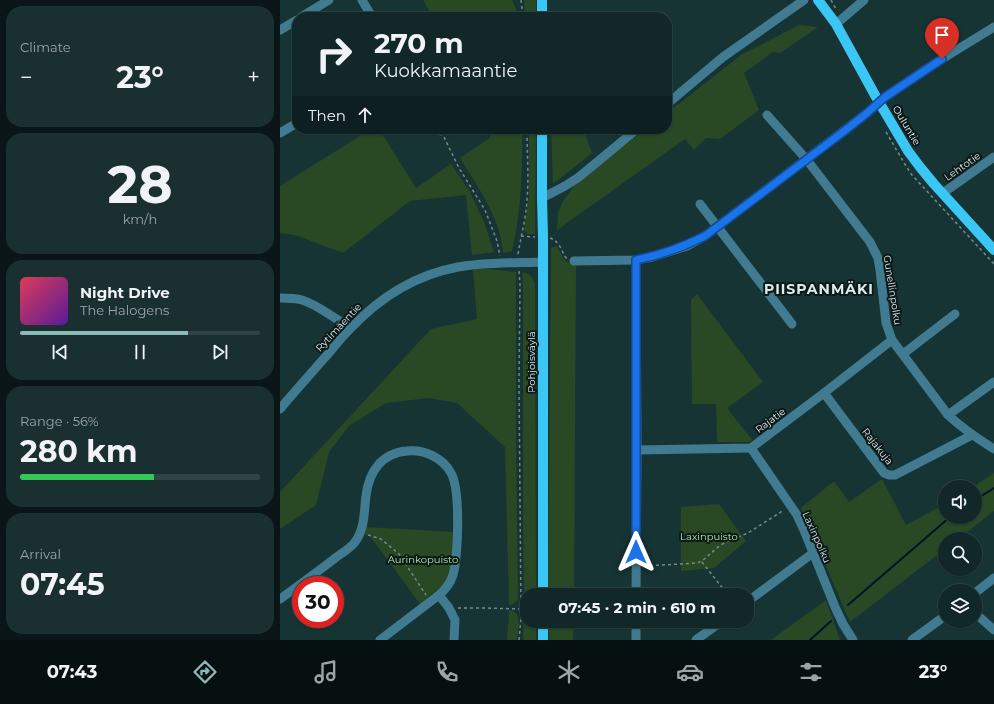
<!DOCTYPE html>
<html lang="en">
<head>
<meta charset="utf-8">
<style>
  :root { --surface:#112728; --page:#1a2f30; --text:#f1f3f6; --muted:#9ca5a8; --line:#304445; --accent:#8bbbb9 }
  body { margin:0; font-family:Montserrat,sans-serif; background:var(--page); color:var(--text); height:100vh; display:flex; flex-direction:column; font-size:15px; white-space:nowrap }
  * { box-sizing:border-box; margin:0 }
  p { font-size:13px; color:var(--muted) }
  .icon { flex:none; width:22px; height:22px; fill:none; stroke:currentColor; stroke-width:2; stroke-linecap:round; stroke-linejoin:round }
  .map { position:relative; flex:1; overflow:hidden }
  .drawer { display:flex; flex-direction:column; gap:6px; padding:6px; background:#091516; width:280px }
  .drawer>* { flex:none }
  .hud { position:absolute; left:12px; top:12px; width:380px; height:122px; border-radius:16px; box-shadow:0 1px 3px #0004,0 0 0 1px var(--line); background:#112728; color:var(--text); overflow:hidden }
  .fabs { position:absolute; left:658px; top:480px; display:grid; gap:8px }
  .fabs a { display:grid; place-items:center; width:44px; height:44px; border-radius:50%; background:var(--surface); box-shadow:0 1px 3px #0004,0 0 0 1px var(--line); font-size:20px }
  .speed { position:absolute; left:12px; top:576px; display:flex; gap:8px; font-size:20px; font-weight:700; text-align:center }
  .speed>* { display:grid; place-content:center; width:52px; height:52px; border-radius:50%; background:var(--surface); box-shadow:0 1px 3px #0004,0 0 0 1px var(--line); line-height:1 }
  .speed .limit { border:6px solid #d22; background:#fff; color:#111 }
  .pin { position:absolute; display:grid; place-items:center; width:34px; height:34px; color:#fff; margin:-41px -17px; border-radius:50% 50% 50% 0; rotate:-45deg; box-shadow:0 0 4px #0007 }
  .pin .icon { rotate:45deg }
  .me { position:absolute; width:44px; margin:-22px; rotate:0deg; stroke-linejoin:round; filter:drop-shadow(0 0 3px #0008) }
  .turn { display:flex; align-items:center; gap:14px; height:84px; padding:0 16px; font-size:18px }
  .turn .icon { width:52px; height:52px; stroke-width:2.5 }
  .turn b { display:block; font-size:28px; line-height:34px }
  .then { display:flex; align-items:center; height:38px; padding:0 16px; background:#0003; gap:8px; font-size:15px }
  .big { font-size:30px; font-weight:700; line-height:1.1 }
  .drawer .widget { flex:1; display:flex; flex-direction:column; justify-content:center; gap:6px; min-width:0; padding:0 14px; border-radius:16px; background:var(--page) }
  .drawer .dial { align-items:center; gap:0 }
  .dial b { font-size:52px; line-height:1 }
  .song { display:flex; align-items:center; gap:12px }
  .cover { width:48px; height:48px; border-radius:6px; background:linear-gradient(135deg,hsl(350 70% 55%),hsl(270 70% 35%)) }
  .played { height:4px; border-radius:2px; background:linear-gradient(90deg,var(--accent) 70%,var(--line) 70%) }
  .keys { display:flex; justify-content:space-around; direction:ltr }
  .heat { display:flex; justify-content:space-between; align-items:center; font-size:22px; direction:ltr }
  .charge { height:6px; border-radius:3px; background:linear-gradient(90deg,#34c759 56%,var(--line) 0) }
  .trip { position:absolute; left:240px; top:588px; width:234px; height:40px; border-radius:16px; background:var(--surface); box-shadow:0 1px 3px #0004,0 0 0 1px var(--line); font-weight:700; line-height:40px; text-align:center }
  .tabs { display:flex; height:64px; justify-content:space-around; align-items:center; background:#071010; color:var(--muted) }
  .tabs .icon { width:28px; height:28px }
  .tabs .on { color:var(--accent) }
  .tabs b { font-size:18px; color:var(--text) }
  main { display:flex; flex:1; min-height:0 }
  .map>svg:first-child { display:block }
</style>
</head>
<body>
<main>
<section class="drawer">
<div class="widget"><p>Climate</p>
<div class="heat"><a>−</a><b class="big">23°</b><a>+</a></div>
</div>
<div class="widget dial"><b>28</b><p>km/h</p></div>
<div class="widget">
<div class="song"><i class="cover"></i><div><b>Night Drive</b><p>The Halogens</p></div></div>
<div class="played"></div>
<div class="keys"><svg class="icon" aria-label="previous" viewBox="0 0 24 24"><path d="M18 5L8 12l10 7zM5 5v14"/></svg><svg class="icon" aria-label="pause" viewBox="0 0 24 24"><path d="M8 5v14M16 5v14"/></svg><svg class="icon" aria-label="next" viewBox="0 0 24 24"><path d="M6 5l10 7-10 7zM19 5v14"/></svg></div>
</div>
<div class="widget"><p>Range · 56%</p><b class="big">280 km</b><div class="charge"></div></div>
<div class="widget"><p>Arrival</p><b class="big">07:45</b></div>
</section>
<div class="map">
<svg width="714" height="640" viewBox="0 0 714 640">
  <rect width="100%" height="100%" fill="#173435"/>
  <g fill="#284924">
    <polygon points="143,0 232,0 237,11 238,17 197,17 196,15 191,17 153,17"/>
    <polygon points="244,0 256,0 256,17 245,17"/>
    <polygon points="519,25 538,27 500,53 493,52 464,73 479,110 440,139 426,138 414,150 405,139 277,230 278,213 283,201 296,183 366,129 387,129 387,113 461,55"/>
    <polygon points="91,129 99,129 136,188 171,164 190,192 204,222 214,252 192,255 186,195 130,201 63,253 15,235 0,233 0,186"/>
    <path d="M 211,129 L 242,129 C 243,169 241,213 232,251 L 223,253 C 221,218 197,186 180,158 L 210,138 Z"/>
    <polygon points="249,129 256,129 255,234 247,234 244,230 249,196"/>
    <polygon points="271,129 303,129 312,153 273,184"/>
    <path d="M 276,246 C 284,256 281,263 296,264 L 294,595 L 268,595 L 271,248 Z"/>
    <path d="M 193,269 L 208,269 L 236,272 L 236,440 L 238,598 C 236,603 234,604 229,605 L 225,447 L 177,403 L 149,398 L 106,403 L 69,426 L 49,452 L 36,505 L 0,529 L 0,492 L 151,329 L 197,319 Z"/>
    <path d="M 242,272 C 249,274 253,276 255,284 L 256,595 L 247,595 L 247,621 L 256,621 L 256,640 L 243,640 L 244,609 L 243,519 L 243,288 Z"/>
    <polygon points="417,294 483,382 447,408 472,440 469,442 437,442 436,404 412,404 411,300"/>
    <polygon points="714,473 714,511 678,539 665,539 665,549 570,622 521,508 554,481 569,502 602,479 626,525 665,504 665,517 695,517 695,487 693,487"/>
    <polygon points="439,504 466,541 434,568 401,571 401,507"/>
    <polygon points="86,527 175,532 169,575 164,584 140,604 90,536 83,534"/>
    <polygon points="546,600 560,640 491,640"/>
    <path d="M 229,610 C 243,611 238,630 237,640 L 227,640 Z"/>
    <polygon points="269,621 294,621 293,640 269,640"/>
  </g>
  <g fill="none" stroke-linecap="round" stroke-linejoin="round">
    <g stroke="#00132b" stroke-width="2">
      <polyline points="695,500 714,488"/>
      <polyline points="568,605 670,517"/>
      <polyline points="530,640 551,621"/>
    </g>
    <g stroke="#748b8c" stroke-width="1.5" stroke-dasharray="3 3" stroke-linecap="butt">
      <polyline points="241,0 243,17"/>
      <polyline points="551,0 556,9"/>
      <polyline points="606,132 626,166 632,175 714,264"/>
      <polyline points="164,137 179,168 205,210 217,241 220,256"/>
      <polyline points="241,236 255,237"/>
      <path d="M 270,238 C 281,242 281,252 287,259"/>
      <path d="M 238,254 C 241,236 246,218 247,200 C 249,176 247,153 247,129"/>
      <polyline points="88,535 101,539 119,554 146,595"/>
      <polyline points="422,562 448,595"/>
      <polyline points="364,566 417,563 422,561 438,547 446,542 468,533 504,510"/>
      <polyline points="178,608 205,608 241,609"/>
      <polyline points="239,640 241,618 239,381 240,285 239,270"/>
    </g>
    <g stroke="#417b91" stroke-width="9">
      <polyline points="82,0 92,17"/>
      <polyline points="21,17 49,0"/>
      <polyline points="556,24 584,0"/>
      <polyline points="0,30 17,20"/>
      <polyline points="387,104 443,57 524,0"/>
      <path d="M 487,115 L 527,160 L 590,242 L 598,258 L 600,270 L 606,323 L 612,340 L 668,415 C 682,428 698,439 714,449"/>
      <polyline points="159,129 161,131"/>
      <polyline points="0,133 17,123"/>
      <polyline points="663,193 714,157"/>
      <polyline points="262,198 285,186 299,177 357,129"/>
      <polyline points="420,204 512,324"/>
      <polyline points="294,261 356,260 372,257 407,246 425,236 587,113 605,97 649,67 714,27"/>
      <path d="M 0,298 C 7,298 15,298 22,300 C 38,305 52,317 66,325 L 69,329"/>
      <polyline points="623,354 675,314"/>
      <polyline points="544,393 604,473 609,475 615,475 692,435"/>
      <path d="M 0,409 C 16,390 32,372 48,354 C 55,346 62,336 70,329 C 100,297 135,275 178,267 C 206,262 235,263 263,262"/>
      <polyline points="668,415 714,382"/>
      <polyline points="471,448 517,515 524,530 555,607 563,624 573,640"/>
      <polyline points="357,450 471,448 544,393 612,340"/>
      <polyline points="695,593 714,578"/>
      <polyline points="159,595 169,608 175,620 174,640"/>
      <polyline points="356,595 357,450 356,260"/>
      <path d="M 0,599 C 18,586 36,573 54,559 C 60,554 70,549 75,542 C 85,529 84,511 86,496 C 89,471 102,453 127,451 C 144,449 163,458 171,473 C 181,491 178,555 173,575 C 170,584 166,589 159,595 L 100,640"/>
      <polyline points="467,602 533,553"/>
      <polyline points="695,613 714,630"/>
      <polyline points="356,640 356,621"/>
      <polyline points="416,640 442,621"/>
      <polyline points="632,640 665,616"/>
    </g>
    <g stroke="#3bc7f5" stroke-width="10">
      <polyline points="538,0 556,24 596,97 628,151 640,167 654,184 714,250"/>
      <polyline points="262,17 262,0"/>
      <polyline points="262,129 262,198 263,237 263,595"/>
      <polyline points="263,640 263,621"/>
    </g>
  </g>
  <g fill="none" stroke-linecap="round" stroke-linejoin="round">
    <g stroke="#114b97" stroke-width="10">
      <path id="route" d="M 356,552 L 356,260 C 381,255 403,247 425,236 L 563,132 L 587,113 L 605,97 L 662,59"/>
    </g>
    <use href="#route" stroke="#1a73e8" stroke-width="7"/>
  </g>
  <g text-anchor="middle" stroke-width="4" stroke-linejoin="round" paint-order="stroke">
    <g font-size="10" fill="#dcecec" stroke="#0d1919">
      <text transform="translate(627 125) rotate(59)" y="4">Ouluntie</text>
      <text transform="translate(682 166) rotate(-35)" y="4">Lehtotie</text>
      <text transform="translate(613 290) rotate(81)" y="4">Gunellinpolku</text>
      <text transform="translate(58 327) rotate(-47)" y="4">Rytimäentie</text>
      <text transform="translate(251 362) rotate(-90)" y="4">Pohjoisväylä</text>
      <text transform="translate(490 420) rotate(-37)" y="4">Rajatie</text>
      <text transform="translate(598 446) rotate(52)" y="4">Rajakuja</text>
      <text transform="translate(537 537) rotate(66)" y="4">Laxinpolku</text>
    </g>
    <g font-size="10" fill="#a7ec9f" stroke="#0d1919">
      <text x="429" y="540">Laxinpuisto</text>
      <text x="143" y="563">Aurinkopuisto</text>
    </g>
    <g font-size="14" font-weight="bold" letter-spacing="1" fill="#dcecec" stroke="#0d1919">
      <text x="539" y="294">PIISPANMÄKI</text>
    </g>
  </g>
</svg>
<div class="fabs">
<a><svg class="icon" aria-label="sound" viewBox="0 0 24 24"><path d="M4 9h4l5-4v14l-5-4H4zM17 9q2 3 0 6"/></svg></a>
<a><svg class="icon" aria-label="search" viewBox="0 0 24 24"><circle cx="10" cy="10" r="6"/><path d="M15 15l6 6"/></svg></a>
<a><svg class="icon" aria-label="layers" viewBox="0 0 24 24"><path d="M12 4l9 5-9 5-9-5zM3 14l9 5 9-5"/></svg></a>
</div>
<div class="speed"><div class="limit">30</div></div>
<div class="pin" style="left:662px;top:59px;background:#d93025"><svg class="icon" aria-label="arrive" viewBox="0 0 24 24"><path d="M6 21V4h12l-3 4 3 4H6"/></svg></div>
<svg class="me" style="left:356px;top:552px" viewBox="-20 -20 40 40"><path d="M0-17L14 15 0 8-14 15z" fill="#1a73e8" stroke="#fff" stroke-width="4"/></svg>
<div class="trip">07:45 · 2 min · 610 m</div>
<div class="hud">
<div class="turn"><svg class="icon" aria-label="right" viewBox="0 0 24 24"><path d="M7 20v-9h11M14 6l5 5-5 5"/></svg><div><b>270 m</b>Kuokkamaantie</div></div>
<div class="then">Then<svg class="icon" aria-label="ahead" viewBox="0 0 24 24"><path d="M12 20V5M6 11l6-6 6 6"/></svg></div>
</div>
</div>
</main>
<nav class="tabs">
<b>07:43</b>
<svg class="icon on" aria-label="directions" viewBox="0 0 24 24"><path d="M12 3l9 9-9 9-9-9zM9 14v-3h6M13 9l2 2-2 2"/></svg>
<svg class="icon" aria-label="music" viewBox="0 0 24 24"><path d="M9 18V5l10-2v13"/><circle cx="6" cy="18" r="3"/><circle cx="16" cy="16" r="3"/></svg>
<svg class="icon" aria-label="phone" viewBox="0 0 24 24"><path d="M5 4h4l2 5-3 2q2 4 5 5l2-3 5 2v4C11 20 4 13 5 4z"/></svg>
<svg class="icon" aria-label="climate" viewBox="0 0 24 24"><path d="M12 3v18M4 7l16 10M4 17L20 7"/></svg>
<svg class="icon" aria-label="car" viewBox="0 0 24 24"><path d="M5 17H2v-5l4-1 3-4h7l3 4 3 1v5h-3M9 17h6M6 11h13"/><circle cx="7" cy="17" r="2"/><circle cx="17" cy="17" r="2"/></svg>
<svg class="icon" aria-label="filters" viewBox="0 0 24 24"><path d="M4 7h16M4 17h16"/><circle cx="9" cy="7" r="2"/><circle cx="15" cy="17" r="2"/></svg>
<b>23°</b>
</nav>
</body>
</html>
